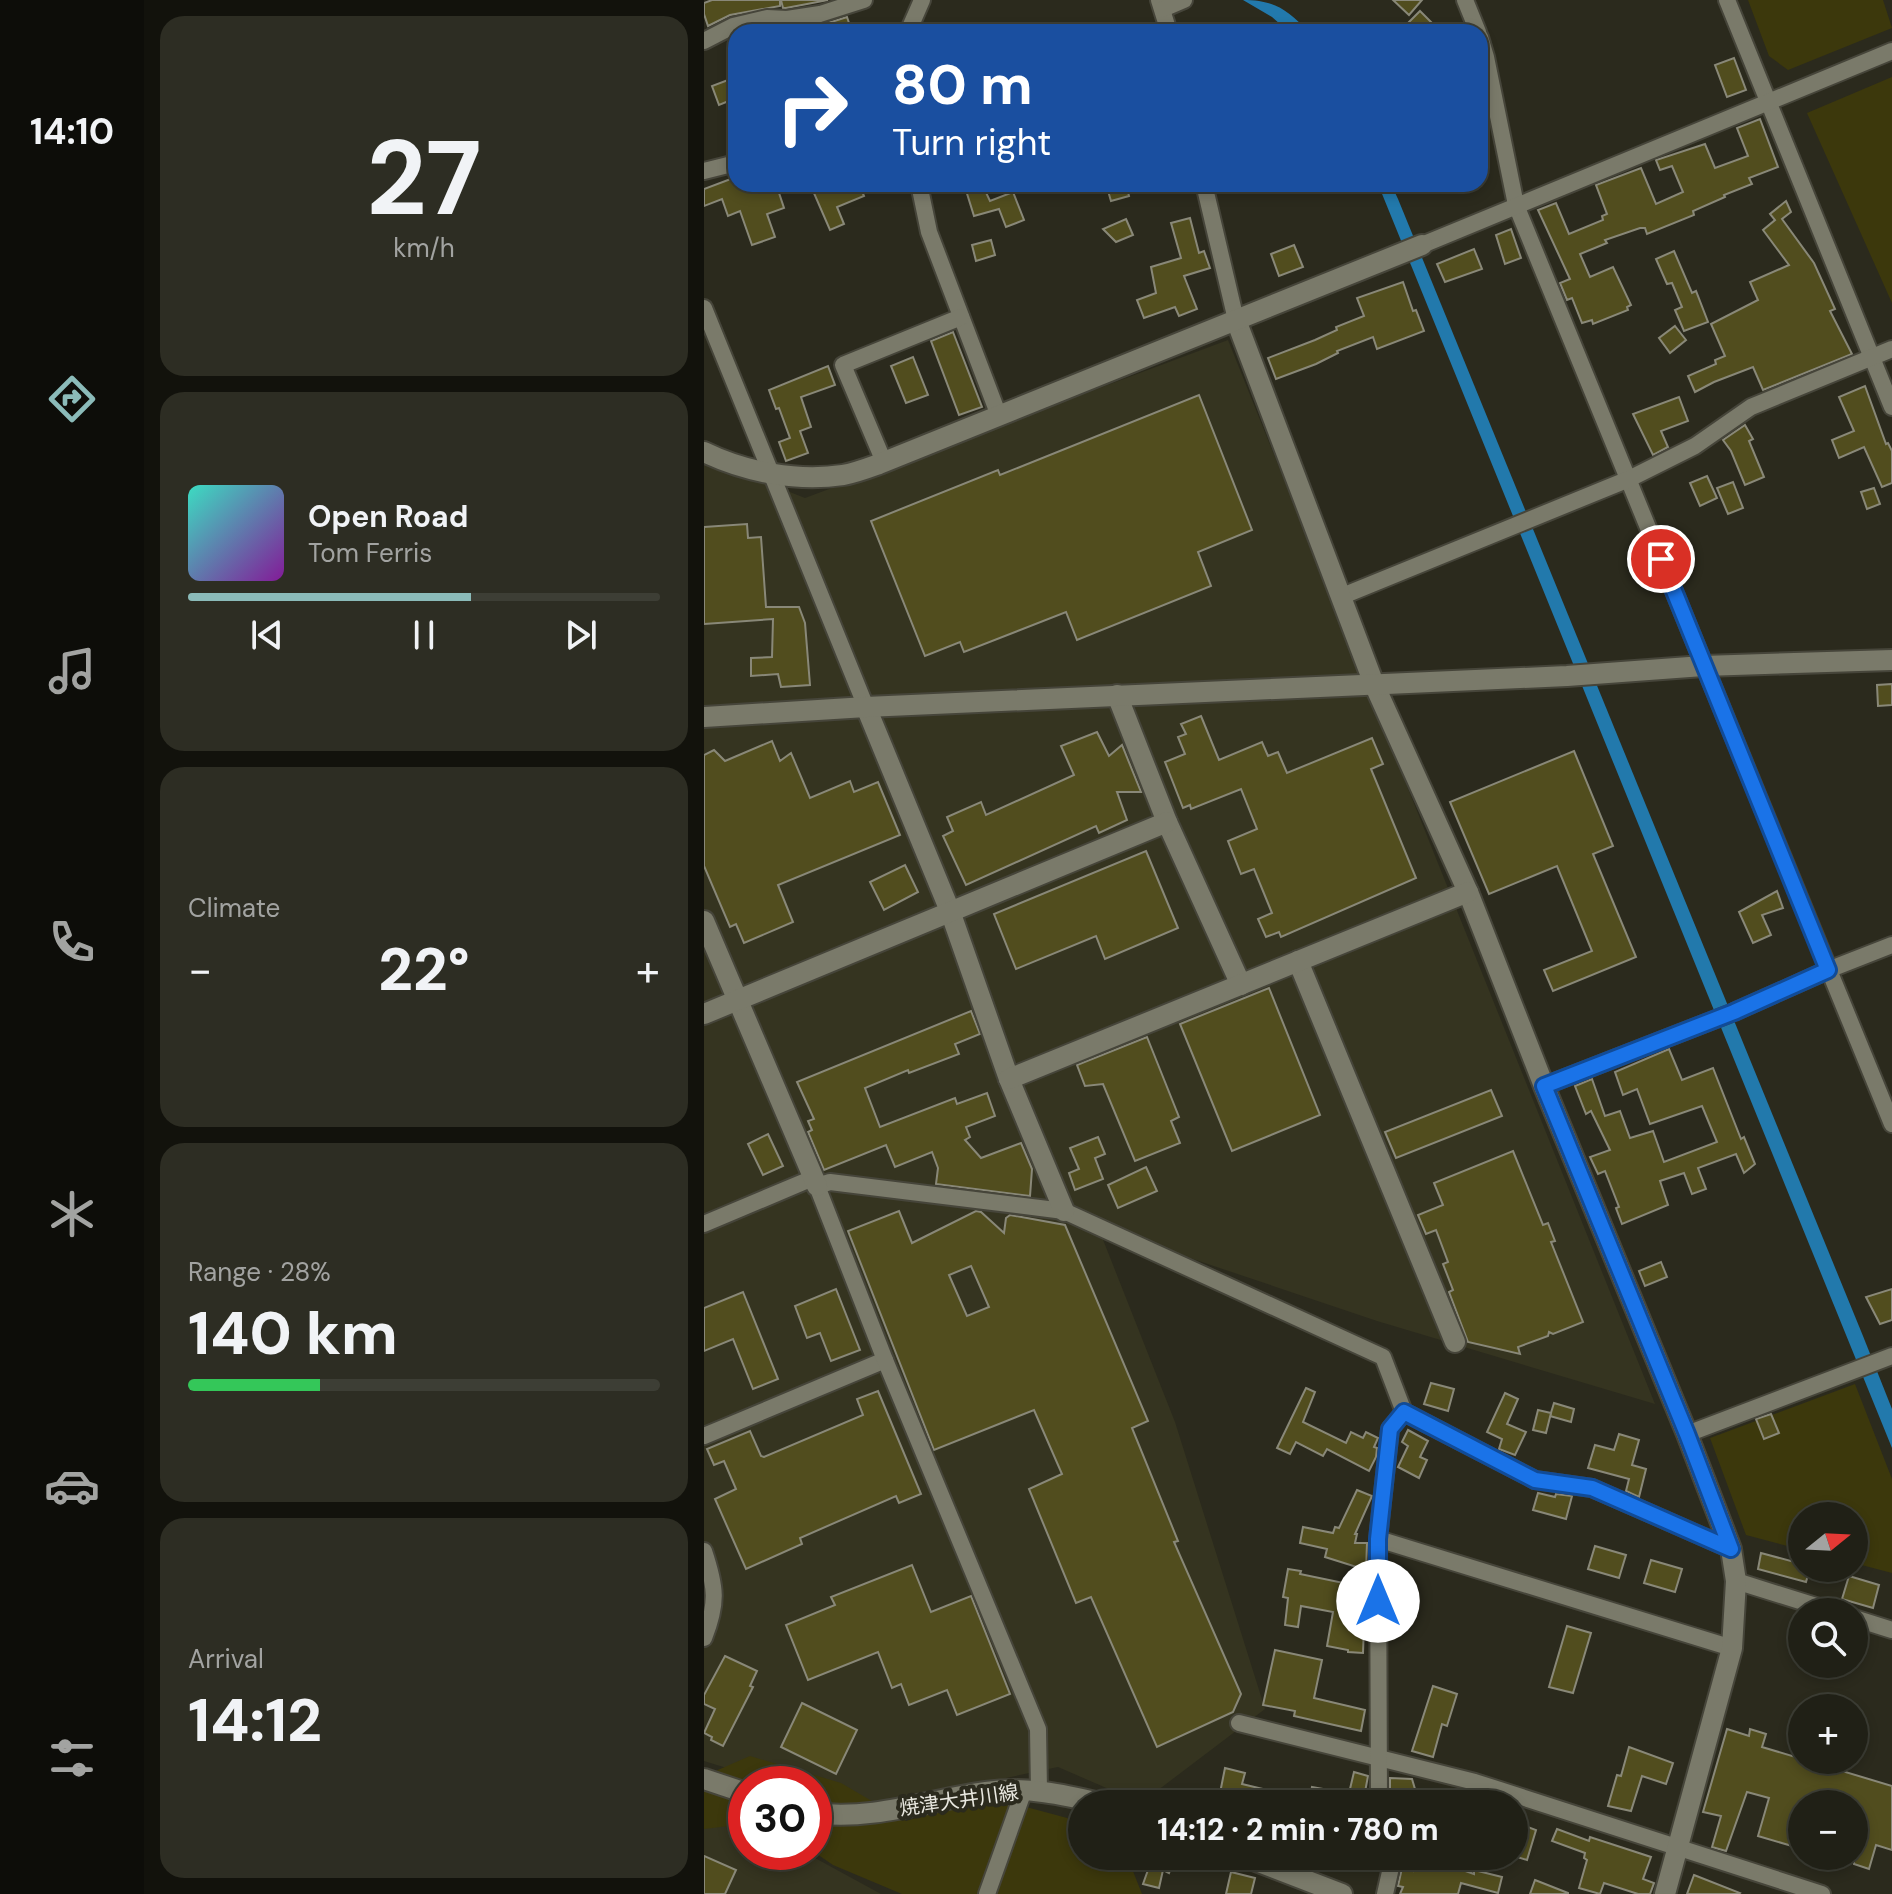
<!DOCTYPE html>
<html lang="en">
<head>
<meta charset="utf-8">
<style>
  :root { --surface:#202016; --page:#2d2d23; --text:#f1f3f6; --muted:#a2a3a1; --line:#3d3e35; --accent:#8bbbb9 }
  body { margin:0; font-family:"DM Sans","Noto Sans JP",sans-serif; background:var(--page); color:var(--text); height:100vh; display:flex; flex-direction:column; font-size:30px; white-space:nowrap }
  * { box-sizing:border-box; margin:0 }
  p { font-size:26px; color:var(--muted) }
  .icon { flex:none; width:44px; height:44px; fill:none; stroke:currentColor; stroke-width:2; stroke-linecap:round; stroke-linejoin:round }
  .map { position:relative; flex:1; overflow:hidden }
  .details { display:flex; flex-direction:column; gap:16px; padding:16px; background:#12120c; width:560px }
  .details>* { flex:none }
  .guide { position:absolute; left:24px; top:24px; width:760px; height:168px; border-radius:24px; box-shadow:0 4px 12px #0003,0 0 0 2px var(--line); background:#1a4fa0; color:#fff; overflow:hidden }
  .needle { width:52px; rotate:72deg }
  .buttons { position:absolute; left:1084px; top:1502px; display:grid; gap:16px }
  .buttons a { display:grid; place-items:center; width:80px; height:80px; border-radius:50%; background:var(--surface); box-shadow:0 4px 12px #0003,0 0 0 2px var(--line); font-size:40px }
  .speed { position:absolute; left:24px; top:1766px; display:flex; gap:16px; font-size:40px; font-weight:700; text-align:center }
  .speed>* { display:grid; place-content:center; width:104px; height:104px; border-radius:50%; background:var(--surface); box-shadow:0 4px 12px #0003,0 0 0 2px var(--line); line-height:1 }
  .speed .limit { border:12px solid #d22; background:#fff; color:#111 }
  .pin { position:absolute; display:grid; place-items:center; width:68px; height:68px; color:#fff; margin:-34px; border:4px solid #fff; border-radius:50%; box-shadow:0 2px 8px #0007 }
  .me { position:absolute; width:88px; margin:-44px; rotate:0deg; stroke-linejoin:round; filter:drop-shadow(0 0 6px #0008) }
  .turn { display:flex; align-items:center; gap:28px; height:168px; padding:0 32px; font-size:36px }
  .turn .icon { width:104px; height:104px; stroke-width:2.5 }
  .turn b { display:block; font-size:56px; line-height:68px }
  .big { font-size:60px; font-weight:800; line-height:1.1 }
  .details .widget { flex:1; display:flex; flex-direction:column; justify-content:center; gap:12px; min-width:0; padding:0 28px; border-radius:24px; background:var(--page) }
  .details .dial { align-items:center; gap:0 }
  .dial b { font-size:104px; line-height:1 }
  .song { display:flex; align-items:center; gap:24px }
  .cover { width:96px; height:96px; border-radius:12px; background:linear-gradient(135deg,hsl(170 70% 55%),hsl(290 70% 35%)) }
  .played { height:8px; border-radius:4px; background:linear-gradient(90deg,var(--accent) 60%,var(--line) 60%) }
  .keys { display:flex; justify-content:space-around; direction:ltr }
  .heat { display:flex; justify-content:space-between; align-items:center; font-size:44px; direction:ltr }
  .charge { height:12px; border-radius:6px; background:linear-gradient(90deg,#34c759 28%,var(--line) 0) }
  .trip { position:absolute; left:364px; top:1790px; width:460px; height:80px; border-radius:40px; background:var(--surface); box-shadow:0 4px 12px #0003,0 0 0 2px var(--line); font-weight:800; line-height:80px; text-align:center }
  main { display:flex; flex:1; min-height:0 }
  .dock { display:flex; flex-direction:column; width:144px; justify-content:space-around; align-items:center; background:#0d0d09; color:var(--muted) }
  .dock .icon { width:56px; height:56px }
  .dock .current { color:var(--accent) }
  .dock b { font-size:36px; color:var(--text) }
  .map>svg:first-child { display:block }
</style>
</head>
<body>
<main>
<nav class="dock">
<b>14:10</b>
<svg class="icon current" aria-label="directions" viewBox="0 0 24 24"><path d="M12 3l9 9-9 9-9-9zM9 14v-3h6M13 9l2 2-2 2"/></svg>
<svg class="icon" aria-label="music" viewBox="0 0 24 24"><path d="M9 18V5l10-2v13"/><circle cx="6" cy="18" r="3"/><circle cx="16" cy="16" r="3"/></svg>
<svg class="icon" aria-label="phone" viewBox="0 0 24 24"><path d="M5 4h4l2 5-3 2q2 4 5 5l2-3 5 2v4C11 20 4 13 5 4z"/></svg>
<svg class="icon" aria-label="climate" viewBox="0 0 24 24"><path d="M12 3v18M4 7l16 10M4 17L20 7"/></svg>
<svg class="icon" aria-label="car" viewBox="0 0 24 24"><path d="M5 17H2v-5l4-1 3-4h7l3 4 3 1v5h-3M9 17h6M6 11h13"/><circle cx="7" cy="17" r="2"/><circle cx="17" cy="17" r="2"/></svg>
<svg class="icon" aria-label="filters" viewBox="0 0 24 24"><path d="M4 7h16M4 17h16"/><circle cx="9" cy="7" r="2"/><circle cx="15" cy="17" r="2"/></svg>
</nav>
<section class="details">
<div class="widget dial"><b>27</b><p>km/h</p></div>
<div class="widget">
<div class="song"><i class="cover"></i><div><b>Open Road</b><p>Tom Ferris</p></div></div>
<div class="played"></div>
<div class="keys"><svg class="icon" aria-label="previous" viewBox="0 0 24 24"><path d="M18 5L8 12l10 7zM5 5v14"/></svg><svg class="icon" aria-label="pause" viewBox="0 0 24 24"><path d="M8 5v14M16 5v14"/></svg><svg class="icon" aria-label="next" viewBox="0 0 24 24"><path d="M6 5l10 7-10 7zM19 5v14"/></svg></div>
</div>
<div class="widget"><p>Climate</p>
<div class="heat"><a>−</a><b class="big">22°</b><a>+</a></div>
</div>
<div class="widget"><p>Range · 28%</p><b class="big">140 km</b><div class="charge"></div></div>
<div class="widget"><p>Arrival</p><b class="big">14:12</b></div>
</section>
<div class="map">
<svg width="1188" height="1894" viewBox="0 0 1188 1894">
  <rect width="100%" height="100%" fill="#2b2a1d"/>
  <g fill="#353420">
    <polygon points="524,340 951,1404 673,1321 394,1227 471,1422 561,1709 437,1803 354,1767 155,1809 110,1784 75,1784 0,1761 0,458 101,498"/>
    <polygon points="0,1798 42,1821 42,1852 100,1852 177,1894 0,1894"/>
  </g>
  <g fill="#3c380c">
    <polygon points="1044,0 1179,0 1188,28 1084,70 1065,56"/>
    <polygon points="1188,77 1188,303 1103,113"/>
    <polygon points="1151,1384 1188,1479 1188,1573 1150,1563 1150,1516 1098,1516 1098,1550 1042,1535 1006,1438"/>
    <polygon points="46,1756 137,1783 202,1821 274,1799 307,1803 378,1822 378,1856 423,1856 438,1894 198,1894 129,1865 110,1852 110,1784 42,1784 42,1824 0,1829 0,1776"/>
  </g>
  <g fill="#2279ac">
    <path d="M 539,0 C 571,0 583,10 605,32 L 585,32 L 568,17 Z"/>
    <polygon points="674,184 687,184 694,199 1159,1336 1188,1409 1188,1448"/>
  </g>
  <g fill="#514d1e" stroke="#898878" stroke-width="2" fill-rule="evenodd">
    <polygon points="8,0 76,0 76,6 26,15 4,26 0,14 0,3"/>
    <polygon points="77,0 124,0 82,8 79,8"/>
    <polygon points="689,0 718,0 705,15"/>
    <polygon points="716,11 737,32 709,32 702,25"/>
    <polygon points="143,17 148,32 124,32 121,24"/>
    <polygon points="1030,58 1042,90 1023,97 1011,65"/>
    <polygon points="32,77 32,98 15,105 8,86"/>
    <polygon points="1056,119 1074,167 1045,178 1048,184 1020,195 1021,197 989,211 990,215 943,234 941,228 936,228 901,240 903,243 876,254 886,277 909,267 927,305 923,307 924,310 889,324 888,320 878,323 868,298 863,300 856,283 866,279 834,210 852,203 865,234 899,220 898,216 903,214 892,185 937,168 952,204 979,192 968,166 956,170 952,160 1001,144 1011,168 1044,156 1033,128"/>
    <polygon points="32,177 32,184 72,184 80,208 63,214 71,237 48,245 36,211 24,216 18,199 0,206 0,189"/>
    <polygon points="106,184 155,184 160,196 133,207 140,224 126,230"/>
    <polygon points="260,184 278,184 286,201 309,192 320,220 302,227 295,209 270,216"/>
    <polygon points="402,184 422,184 425,196 407,201"/>
    <polygon points="1082,201 1087,212 1078,219 1110,263 1131,309 1126,311 1148,354 1059,390 1049,367 1010,382 991,392 984,376 1012,364 1011,360 1021,356 1007,324 1054,300 1046,282 1085,265 1059,230 1071,220 1066,214"/>
    <polygon points="486,218 495,253 500,251 506,268 480,276 493,309 475,316 471,307 440,318 433,300 452,293 447,267 477,258 467,223"/>
    <polygon points="422,219 429,235 412,242 399,229"/>
    <polygon points="807,229 817,258 801,264 792,235"/>
    <polygon points="287,240 291,255 272,261 268,245"/>
    <polygon points="590,245 599,267 575,276 567,254"/>
    <polygon points="770,249 778,269 741,282 733,264"/>
    <polygon points="970,251 988,293 992,291 1004,322 980,331 971,310 978,307 968,283 963,284 952,259"/>
    <polygon points="699,282 709,311 712,310 720,331 673,349 669,337 633,351 634,353 612,364 572,379 564,358 611,340 633,330 632,327 660,316 653,298"/>
    <polygon points="971,326 982,340 966,353 955,338"/>
    <polygon points="249,332 278,407 255,415 227,341"/>
    <polygon points="209,357 224,395 202,403 187,366"/>
    <polygon points="124,366 131,385 97,397 107,427 96,431 104,453 82,461 75,442 86,438 75,408 72,409 65,390"/>
    <polygon points="1161,386 1182,444 1184,443 1188,451 1188,483 1178,487 1160,447 1135,458 1128,440 1150,431 1135,397"/>
    <polygon points="495,395 548,530 494,552 507,586 373,640 362,612 260,652 256,642 221,656 167,521 294,470 296,475"/>
    <polygon points="975,397 984,421 957,431 964,447 949,455 929,414"/>
    <polygon points="1041,425 1049,439 1045,441 1060,477 1041,485 1027,451 1019,440"/>
    <polygon points="1003,476 1013,498 996,506 986,483"/>
    <polygon points="1029,482 1039,508 1024,514 1013,488"/>
    <polygon points="1170,488 1176,504 1163,509 1157,492"/>
    <polygon points="43,524 44,538 57,537 62,607 95,607 101,623 106,685 77,687 74,674 47,676 47,658 68,657 69,619 0,624 0,527"/>
    <polygon points="1188,684 1188,705 1174,706 1173,685"/>
    <polygon points="497,716 515,760 558,742 564,756 574,752 583,773 668,738 679,764 667,769 712,878 577,937 575,932 562,937 554,919 568,913 550,869 537,874 524,841 553,829 537,789 487,809 486,805 479,808 461,762 481,754 474,737 482,734 477,724"/>
    <polygon points="393,732 405,756 418,745 437,792 413,792 423,820 395,833 392,826 262,885 239,836 249,831 243,817 277,802 282,815 370,775 357,746"/>
    <polygon points="68,741 76,761 87,753 106,798 146,781 150,792 174,782 196,835 74,885 89,922 40,943 32,924 26,927 0,866 0,755 10,750 21,761"/>
    <polygon points="870,751 909,846 889,854 932,957 849,991 840,970 888,951 853,866 785,894 746,802"/>
    <polygon points="442,851 474,928 401,959 392,936 312,969 290,914"/>
    <polygon points="201,865 214,892 180,910 166,882"/>
    <polygon points="1073,891 1079,908 1058,915 1067,935 1049,943 1035,912"/>
    <polygon points="565,988 616,1115 528,1151 476,1024"/>
    <polygon points="267,1011 276,1034 251,1044 255,1054 205,1073 204,1070 161,1088 176,1127 251,1098 253,1104 283,1093 291,1116 262,1127 266,1137 261,1140 277,1158 317,1143 328,1169 326,1196 232,1184 234,1168 228,1152 191,1167 182,1145 120,1170 104,1132 108,1130 104,1121 110,1119 93,1082"/>
    <polygon points="443,1037 475,1117 467,1121 476,1143 431,1161 399,1084 381,1086 373,1065"/>
    <polygon points="965,1049 978,1080 1009,1068 1037,1139 1040,1137 1051,1164 1040,1173 1032,1154 994,1168 1002,1189 988,1194 980,1173 956,1181 964,1205 918,1224 912,1208 915,1207 901,1171 894,1174 886,1157 906,1150 887,1111 882,1114 871,1086 888,1079 901,1116 916,1111 926,1138 949,1131 960,1162 1013,1142 998,1106 946,1124 933,1089 919,1095 911,1072"/>
    <polygon points="787,1090 798,1116 692,1158 681,1132"/>
    <polygon points="64,1134 79,1166 59,1175 44,1144"/>
    <polygon points="394,1137 401,1154 391,1158 399,1179 371,1190 365,1173 375,1169 366,1148"/>
    <polygon points="809,1151 839,1225 844,1223 851,1241 847,1242 879,1322 849,1334 845,1332 844,1336 814,1347 816,1354 764,1342 745,1292 749,1290 739,1264 744,1262 732,1230 722,1234 714,1215 739,1205 730,1183"/>
    <polygon points="442,1167 453,1191 414,1208 404,1185"/>
    <path d="M 195,1211 L 208,1243 L 272,1211 L 277,1212 L 300,1233 L 302,1218 L 306,1215 L 361,1225 L 444,1421 L 428,1428 L 474,1541 L 470,1542 L 537,1694 L 529,1712 L 453,1747 L 387,1597 L 372,1603 L 325,1489 L 358,1474 L 330,1410 L 230,1450 L 144,1231 ZM 267,1266 L 285,1307 L 263,1316 L 245,1275 Z"/>
    <polygon points="957,1262 963,1277 941,1286 935,1271"/>
    <polygon points="132,1289 156,1350 127,1361 116,1333 103,1338 91,1306"/>
    <polygon points="1188,1289 1188,1320 1176,1324 1162,1297"/>
    <polygon points="39,1292 74,1379 49,1389 29,1339 0,1351 0,1308"/>
    <polygon points="727,1383 750,1389 744,1411 720,1404"/>
    <polygon points="602,1388 611,1392 599,1422 642,1443 647,1432 659,1438 662,1432 674,1438 670,1447 673,1448 672,1457 665,1471 623,1449 619,1456 592,1442 586,1454 573,1448"/>
    <polygon points="174,1391 217,1494 195,1503 192,1496 96,1538 98,1544 42,1569 11,1499 32,1489 20,1461 10,1465 3,1449 46,1431 57,1456 60,1457 159,1415 153,1399"/>
    <polygon points="801,1393 814,1399 803,1424 822,1432 811,1455 795,1449 798,1439 783,1432"/>
    <polygon points="850,1403 870,1409 867,1422 846,1416"/>
    <polygon points="834,1410 847,1413 842,1433 829,1430"/>
    <polygon points="1067,1414 1075,1433 1060,1439 1052,1419"/>
    <polygon points="704,1430 724,1441 716,1457 723,1460 715,1478 694,1467 704,1446 698,1442"/>
    <polygon points="915,1434 935,1440 928,1465 942,1469 935,1497 922,1491 925,1479 884,1468 891,1445 910,1450"/>
    <polygon points="653,1490 668,1496 651,1534 653,1534 651,1543 663,1543 662,1570 621,1557 623,1549 596,1543 599,1527 629,1533 631,1527 635,1528"/>
    <polygon points="834,1493 851,1497 852,1494 868,1496 862,1519 829,1510"/>
    <polygon points="891,1546 922,1555 915,1578 884,1569"/>
    <polygon points="1057,1553 1098,1564 1098,1568 1106,1568 1102,1582 1054,1569"/>
    <polygon points="947,1560 978,1569 971,1592 940,1583"/>
    <polygon points="208,1565 227,1612 267,1596 306,1694 253,1715 243,1690 205,1705 197,1684 188,1688 174,1652 104,1680 82,1625 131,1605 127,1597"/>
    <polygon points="584,1569 597,1571 596,1574 659,1587 652,1626 660,1626 659,1653 644,1652 644,1650 623,1646 629,1612 597,1606 594,1627 581,1625 584,1598 579,1597"/>
    <polygon points="1145,1576 1175,1585 1169,1608 1138,1599"/>
    <polygon points="863,1626 887,1633 869,1693 845,1687"/>
    <polygon points="571,1650 618,1660 610,1698 661,1710 657,1731 590,1716 591,1711 559,1705"/>
    <polygon points="21,1656 53,1671 46,1686 49,1687 19,1746 7,1740 8,1737 0,1733 11,1709 0,1704 0,1695"/>
    <polygon points="729,1686 753,1694 743,1726 738,1724 729,1757 708,1751"/>
    <polygon points="98,1703 153,1730 132,1774 77,1747"/>
    <polygon points="1023,1729 1045,1736 1046,1729 1062,1734 1058,1747 1188,1786 1188,1850 1172,1845 1165,1869 1150,1864 1150,1804 1098,1804 1098,1849 1054,1836 1065,1798 1043,1792 1022,1851 1008,1847 1017,1816 999,1812"/>
    <polygon points="925,1747 969,1763 962,1784 938,1776 927,1811 904,1806 913,1775 917,1776"/>
    <polygon points="521,1768 541,1773 538,1784 563,1790 559,1804 520,1795 517,1788"/>
    <polygon points="650,1772 664,1776 661,1792 646,1789"/>
    <polygon points="686,1778 708,1779 711,1789 741,1791 739,1804 686,1804"/>
    <polygon points="608,1787 664,1797 664,1804 605,1804"/>
    <polygon points="813,1823 832,1830 823,1860 810,1856 810,1834"/>
    <polygon points="853,1829 885,1841 886,1837 947,1857 939,1879 950,1883 946,1894 934,1894 900,1883 896,1894 875,1888 883,1860 880,1858 881,1853 848,1841"/>
    <polygon points="0,1856 32,1870 21,1894 0,1894"/>
    <polygon points="449,1856 471,1856 465,1873 459,1870 455,1888 439,1884"/>
    <polygon points="711,1863 736,1870 739,1863 770,1874 770,1870 798,1877 794,1893 757,1883 754,1894 696,1894 699,1887 694,1886 698,1868 709,1871"/>
    <polygon points="527,1872 551,1878 547,1894 522,1894"/>
    <polygon points="990,1875 1036,1893 1035,1894 983,1894"/>
    <polygon points="831,1880 864,1893 864,1894 826,1894"/>
  </g>
  <g fill="none" stroke-linecap="round" stroke-linejoin="round">
    <g stroke="#46453a" stroke-width="20">
      <g id="street">
        <polyline points="455,0 465,32"/>
        <polyline points="761,0 774,32"/>
        <polyline points="1023,0 1188,407"/>
        <polyline points="459,9 480,0"/>
        <polyline points="204,32 218,0"/>
        <polyline points="776,37 782,57 812,205 1188,1124"/>
        <polyline points="0,41 29,26 63,18 83,19 116,14 160,0"/>
        <polyline points="0,171 32,163"/>
        <polyline points="215,184 225,232 295,416"/>
        <polyline points="500,184 532,320"/>
        <polyline points="718,245 1188,51"/>
        <polyline points="0,308 162,707"/>
        <polyline points="180,462 139,365 257,317"/>
        <polyline points="636,597 925,479 991,446 1047,407 1188,349"/>
        <polyline points="840,1086 1030,1012 1124,970 1188,945"/>
        <polyline points="0,1224 109,1178"/>
        <polyline points="983,1434 1188,1356"/>
        <polyline points="0,1436 181,1360"/>
        <polyline points="674,1539 1028,1648"/>
        <path d="M 0,1551 C 12,1587 14,1603 0,1638"/>
        <polyline points="1032,1581 1131,1612"/>
        <polyline points="1150,1618 1188,1630"/>
        <polyline points="535,1723 771,1782 1118,1894"/>
        <polyline points="335,1791 334,1729 181,1360 113,1186 126,1182 360,1211 679,1357 700,1412 831,1480 888,1488 1027,1549"/>
        <polyline points="675,1804 674,1539 686,1429 700,1412"/>
        <polyline points="283,1894 320,1790"/>
        <polyline points="681,1894 688,1863 686,1856"/>
      </g>
    </g>
    <g stroke="#46453a" stroke-width="24">
      <g id="secondary">
        <polyline points="532,320 670,684 764,892 840,1086 983,1434 1027,1549 1032,1581 1028,1648 961,1894"/>
        <path d="M 0,452 C 41,472 93,482 139,475 C 151,473 164,468 175,464 L 718,245"/>
        <polyline points="413,695 463,822 537,985"/>
        <polyline points="162,707 246,911 305,1079 360,1211"/>
        <polyline points="0,717 162,707 863,676 999,666 1188,660"/>
        <polyline points="0,921 113,1186"/>
        <polyline points="594,961 751,1342"/>
        <polyline points="0,1014 463,822"/>
        <polyline points="305,1079 764,892"/>
        <polyline points="0,1779 42,1793"/>
        <path d="M 110,1813 C 168,1821 225,1800 282,1792 C 323,1786 361,1795 400,1804"/>
        <polyline points="539,1856 638,1894"/>
      </g>
    </g>
    <use href="#street" stroke="#7a7a6a" stroke-width="16"/>
    <use href="#secondary" stroke="#7a7a6a" stroke-width="20"/>
  </g>
  <g fill="none" stroke-linecap="round" stroke-linejoin="round">
    <g stroke="#114b97" stroke-width="20">
      <polyline id="route" points="674,1601 674,1539 686,1429 700,1412 831,1480 888,1488 1027,1549 983,1434 840,1086 1030,1012 1124,970 957,559"/>
    </g>
    <use href="#route" stroke="#1a73e8" stroke-width="14"/>
  </g>
  <g text-anchor="middle" stroke-width="8" stroke-linejoin="round" paint-order="stroke">
    <g font-size="20" fill="#e9e8e0" stroke="#2b2a1d">
      <text transform="translate(255 1800) rotate(-8)" y="7">焼津大井川線</text>
    </g>
  </g>
</svg>
<div class="buttons">
<a><svg class="needle" viewBox="-14 -14 28 28"><path d="M0-13l5 13h-10z" fill="#e53935"/><path d="M0 13l5-13h-10z" fill="#a2a3a1"/></svg></a>
<a><svg class="icon" aria-label="search" viewBox="0 0 24 24"><circle cx="10" cy="10" r="6"/><path d="M15 15l6 6"/></svg></a>
<a>+</a>
<a>−</a>
</div>
<div class="speed"><div class="limit">30</div></div>
<div class="pin" style="left:957px;top:559px;background:#d93025"><svg class="icon" aria-label="arrive" viewBox="0 0 24 24"><path d="M6 21V4h12l-3 4 3 4H6"/></svg></div>
<svg class="me" style="left:674px;top:1601px" viewBox="-20 -20 40 40"><circle r="19" fill="#fff"/><path d="M0-13L10 11 0 6-10 11z" fill="#1a73e8"/></svg>
<div class="trip">14:12 · 2 min · 780 m</div>
<div class="guide">
<div class="turn"><svg class="icon" aria-label="right" viewBox="0 0 24 24"><path d="M7 20v-9h11M14 6l5 5-5 5"/></svg><div><b>80 m</b>Turn right</div></div>
</div>
</div>
</main>
</body>
</html>
